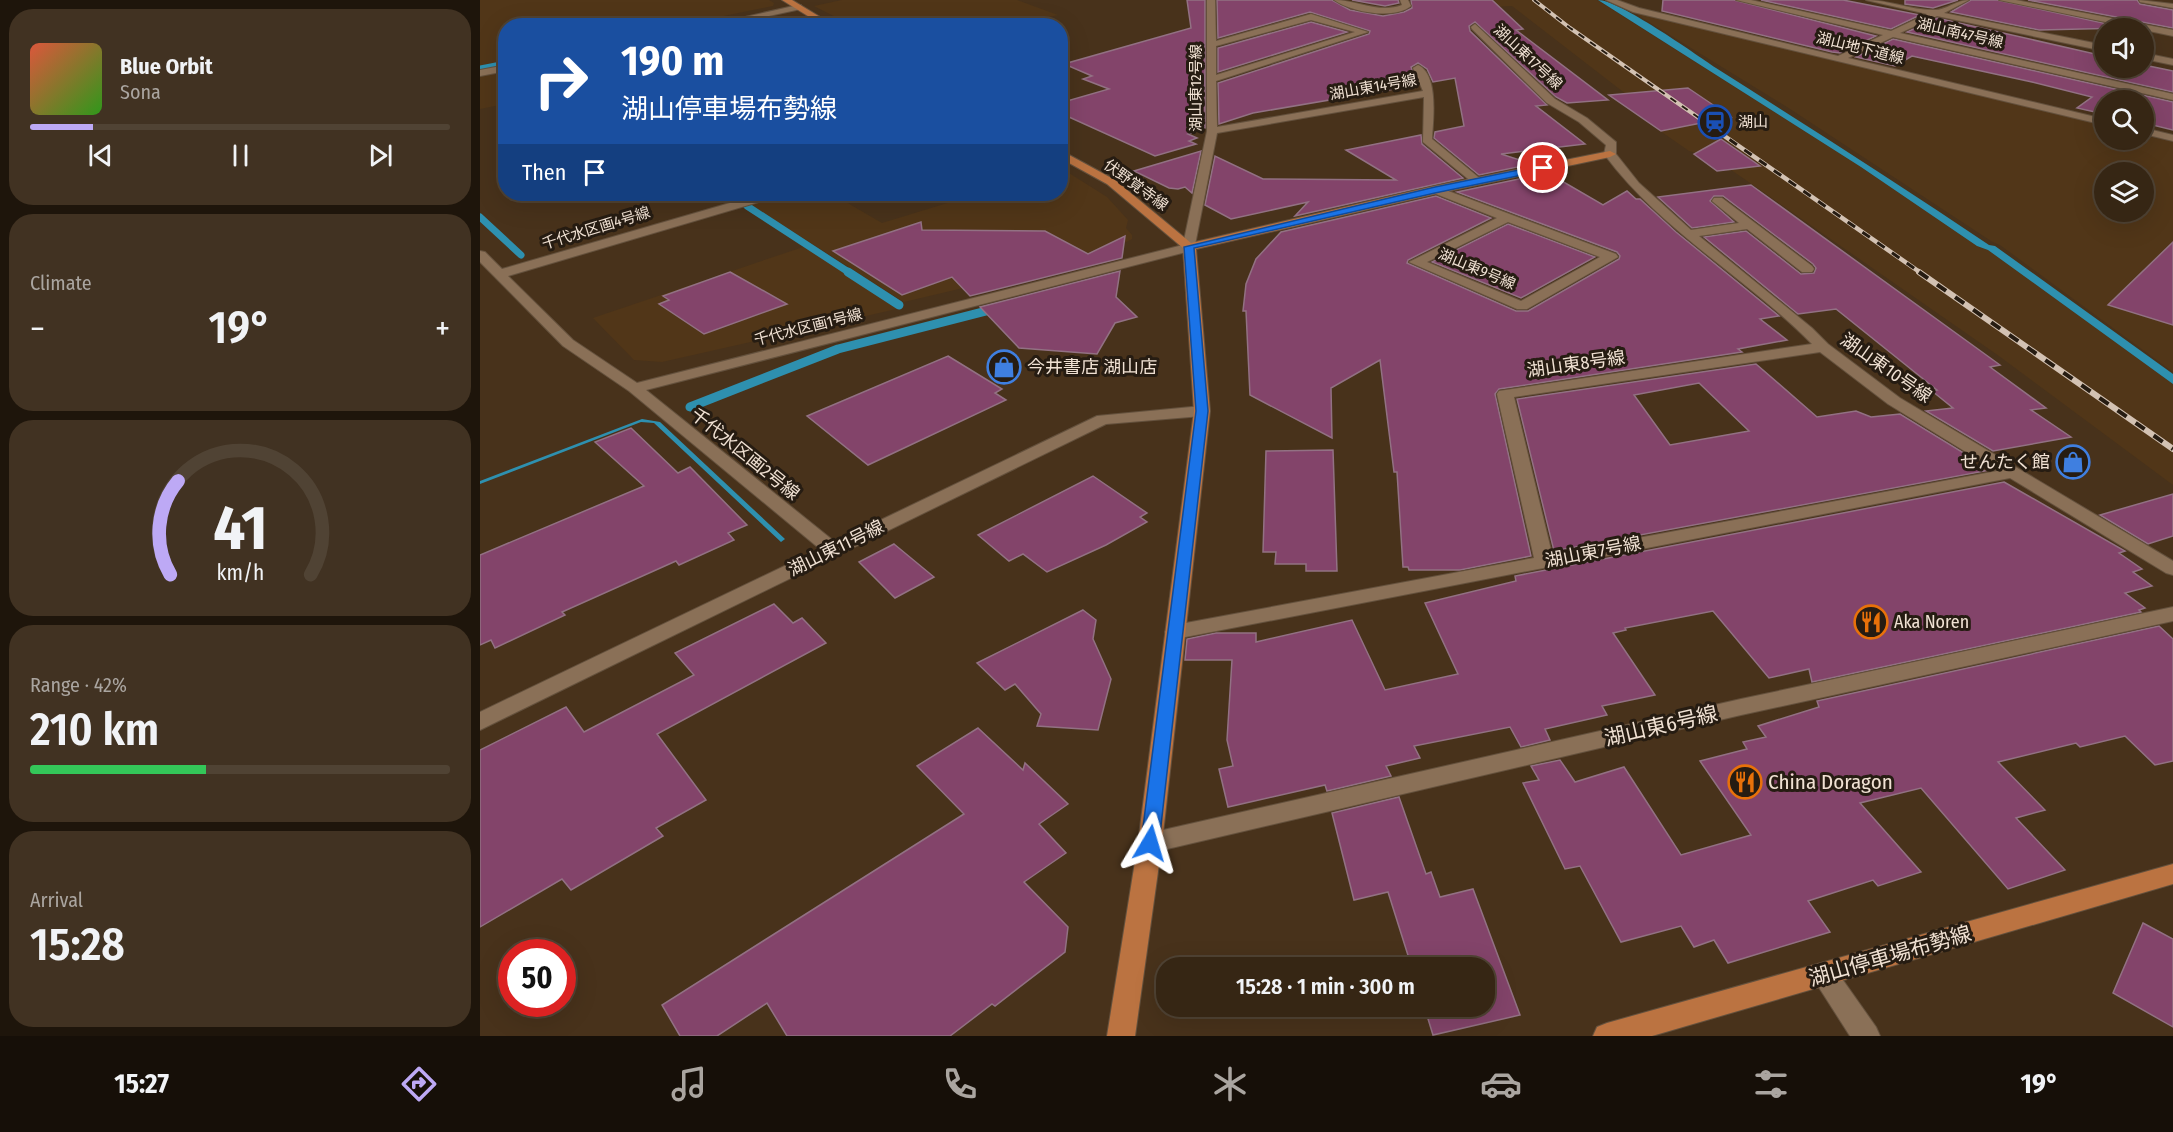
<!DOCTYPE html>
<html lang="en">
<head>
<meta charset="utf-8">
<style>
  :root { --surface:#362614; --page:#413222; --text:#f1f3f6; --muted:#aaa5a0; --line:#504334; --accent:#bda9f5 }
  body { margin:0; font-family:"Fira Sans Condensed","Noto Sans JP",sans-serif; background:var(--page); color:var(--text); height:100vh; display:flex; flex-direction:column; font-size:22px; white-space:nowrap }
  * { box-sizing:border-box; margin:0 }
  p { font-size:20px; color:var(--muted) }
  .icon { flex:none; width:33px; height:33px; fill:none; stroke:currentColor; stroke-width:2; stroke-linecap:round; stroke-linejoin:round }
  .map { position:relative; flex:1; overflow:hidden }
  .side { display:flex; flex-direction:column; gap:9px; padding:9px; background:#1e150b; width:480px }
  .side>* { flex:none }
  .hud { position:absolute; left:18px; top:18px; width:570px; height:183px; border-radius:24px; box-shadow:0 6px 24px #0002,0 0 0 2px var(--line); background:#1a4fa0; color:#fff; overflow:hidden }
  .tools { position:absolute; left:1614px; top:18px; display:grid; gap:12px }
  .tools a { display:grid; place-items:center; width:60px; height:60px; border-radius:50%; background:var(--surface); box-shadow:0 6px 24px #0002,0 0 0 2px var(--line); font-size:30px }
  .speed { position:absolute; left:18px; top:939px; display:flex; gap:12px; font-size:30px; font-weight:700; text-align:center }
  .speed>* { display:grid; place-content:center; width:78px; height:78px; border-radius:50%; background:var(--surface); box-shadow:0 6px 24px #0002,0 0 0 2px var(--line); line-height:1 }
  .speed .limit { border:9px solid #d22; background:#fff; color:#111 }
  .pin { position:absolute; display:grid; place-items:center; width:51px; height:51px; color:#fff; margin:-26px; border:3px solid #fff; border-radius:50%; box-shadow:0 2px 6px #0007 }
  .me { position:absolute; width:66px; margin:-33px; rotate:7deg; stroke-linejoin:round; filter:drop-shadow(0 0 4px #0008) }
  .turn { display:flex; align-items:center; gap:21px; height:126px; padding:0 24px; font-size:27px }
  .turn .icon { width:78px; height:78px; stroke-width:2.5 }
  .turn b { display:block; font-size:42px; line-height:51px }
  .then { display:flex; align-items:center; height:57px; padding:0 24px; background:#0003; gap:12px; font-size:22px }
  .big { font-size:45px; font-weight:600; line-height:1.1 }
  .side .widget { flex:1; display:flex; flex-direction:column; justify-content:center; gap:9px; min-width:0; padding:0 21px; border-radius:24px; background:var(--page) }
  .side .dial { align-items:center; gap:0 }
  .dial svg { height:156px; overflow:visible; fill:none; stroke:var(--line); stroke-width:7; stroke-linecap:round; text-anchor:middle }
  .dial text { fill:var(--text); stroke:none }
  .song { display:flex; align-items:center; gap:18px }
  .cover { width:72px; height:72px; border-radius:9px; background:linear-gradient(135deg,hsl(10 70% 55%),hsl(110 70% 35%)) }
  .played { height:6px; border-radius:3px; background:linear-gradient(90deg,var(--accent) 15%,var(--line) 15%) }
  .keys { display:flex; justify-content:space-around; direction:ltr }
  .heat { display:flex; justify-content:space-between; align-items:center; font-size:33px; direction:ltr }
  .charge { height:9px; border-radius:4px; background:linear-gradient(90deg,#34c759 42%,var(--line) 0) }
  .trip { position:absolute; left:676px; top:957px; width:339px; height:60px; border-radius:24px; background:var(--surface); box-shadow:0 6px 24px #0002,0 0 0 2px var(--line); font-weight:600; line-height:60px; text-align:center }
  .menu { display:flex; height:96px; justify-content:space-around; align-items:center; background:#160f08; color:var(--muted) }
  .menu .icon { width:42px; height:42px }
  .menu .active { color:var(--accent) }
  .menu b { font-size:27px; color:var(--text) }
  main { display:flex; flex:1; min-height:0 }
  .map>svg:first-child { display:block }
</style>
</head>
<body>
<main>
<section class="side">
<div class="widget">
<div class="song"><i class="cover"></i><div><b>Blue Orbit</b><p>Sona</p></div></div>
<div class="played"></div>
<div class="keys"><svg class="icon" aria-label="previous" viewBox="0 0 24 24"><path d="M18 5L8 12l10 7zM5 5v14"/></svg><svg class="icon" aria-label="pause" viewBox="0 0 24 24"><path d="M8 5v14M16 5v14"/></svg><svg class="icon" aria-label="next" viewBox="0 0 24 24"><path d="M6 5l10 7-10 7zM19 5v14"/></svg></div>
</div>
<div class="widget"><p>Climate</p>
<div class="heat"><a>−</a><b class="big">19°</b><a>+</a></div>
</div>
<div class="widget dial"><svg viewBox="0 0 100 80">
<path d="M14 69A42 42 0 1 1 86 69"/>
<path d="M14 69A42 42 0 0 1 18 21" stroke="#bda9f5"/>
<text x="50" y="56" font-size="32" font-weight="700">41</text>
<text x="50" y="72" font-size="11">km/h</text>
</svg></div>
<div class="widget"><p>Range · 42%</p><b class="big">210 km</b><div class="charge"></div></div>
<div class="widget"><p>Arrival</p><b class="big">15:28</b></div>
</section>
<div class="map">
<svg width="1693" height="1036" viewBox="0 0 1693 1036">
  <rect width="100%" height="100%" fill="#48321b"/>
  <g fill="#513618" fill-rule="evenodd">
    <polygon points="0,0 289,0 294,3 293,6 200,25 26,26 25,61 0,66"/>
    <polygon points="362,0 537,0 578,15 537,25 373,26 334,6"/>
    <polygon points="971,0 1117,0 1381,167 1497,246 1508,250 1693,384 1693,485 1519,356 1234,158 1209,151 1163,119 1164,108 1032,6 978,8"/>
    <path d="M 1151,11 L 1624,125 L 1624,140 L 1664,140 L 1664,135 L 1693,142 L 1693,372 L 1520,245 L 1511,241 L 1307,107 ZM 1624,172 L 1664,172 L 1664,212 L 1624,212 Z"/>
    <polygon points="25,71 25,104 0,109 0,76"/>
    <polygon points="581,168 627,197 648,220 646,228 652,235 652,239 619,256 424,302 271,205 309,194 352,194 402,223 497,194 580,194"/>
    <polygon points="326,246 421,308 182,362 154,360 113,318"/>
  </g>
  <g fill="#2e90af">
    <path d="M 1118,0 C 1139,0 1214,53 1236,68 C 1327,126 1419,184 1509,245 L 1515,246 L 1693,374 L 1693,384 L 1508,250 L 1497,246 L 1381,167 Z"/>
    <polygon points="162,419 180,422 305,539 301,542 174,423 161,422 0,484 0,481"/>
  </g>
  <g fill="none" stroke-linecap="round" stroke-linejoin="round">
    <polyline stroke="#2e90af" stroke-width="5" points="0,68 26,63"/>
    <g stroke="#2e90af" stroke-width="7">
      <polyline points="249,194 252,196"/>
      <polyline points="267,206 370,273"/>
      <polyline points="0,217 41,255"/>
    </g>
    <g stroke="#2e90af" stroke-width="9">
      <polyline points="368,272 419,305"/>
      <polyline points="210,407 358,349 518,308"/>
    </g>
  </g>
  <g fill="#83446a" stroke="#927183" stroke-width="1.5" fill-rule="evenodd">
    <polygon points="707,0 725,0 725,128 708,134 717,138 709,141 716,144 675,156 580,113 580,103 629,89 603,79 612,76 584,64 711,28"/>
    <polygon points="737,0 852,0 870,10 903,16 924,12 932,8 931,0 1012,0 1043,29 1036,30 1128,100 1087,103 1076,97 995,22 989,26 990,31 1067,105 1056,106 1105,144 1021,154 1052,164 999,175 954,138 955,132 984,126 975,78 953,82 947,69 938,63 931,67 938,85 773,113 739,124 738,83 889,34 890,31 830,12 738,38"/>
    <polygon points="872,0 918,0 919,3 905,6"/>
    <polygon points="1183,0 1254,0 1396,36 1360,53 1352,52 1182,11"/>
    <polygon points="1281,0 1363,0 1440,15 1411,29"/>
    <polygon points="1425,0 1478,0 1453,8 1425,4"/>
    <polygon points="1491,0 1517,0 1646,28 1559,30 1471,12"/>
    <polygon points="1548,0 1657,0 1660,4 1693,10 1693,28"/>
    <polygon points="1457,18 1624,56 1624,68 1664,68 1664,65 1693,71 1693,92 1427,32"/>
    <polygon points="831,22 867,32 738,72 738,48"/>
    <polygon points="1413,39 1693,102 1693,130 1664,123 1664,100 1624,100 1624,114 1597,108 1612,97 1552,82 1432,56 1415,66 1376,57"/>
    <polygon points="1208,88 1251,117 1181,131 1129,95"/>
    <polygon points="941,135 942,144 983,178 815,216 828,202 751,219 725,205 735,156 783,179 916,180 866,150"/>
    <polygon points="1241,139 1280,166 1237,171 1214,154"/>
    <polygon points="721,151 712,193 705,187 698,189 689,188 654,171"/>
    <polygon points="1068,173 1123,205 1147,191 1156,199 1160,199 1196,232 1299,316 1280,319 1307,340 1258,349 1262,352 1019,389 1015,394 1051,556 980,570 929,570 928,567 923,567 917,472 914,472 900,360 851,388 852,438 770,395 766,311 763,311 766,284 776,259 801,232 956,196 1011,218 928,260 927,263 1036,311 1048,311 1139,259 1140,256 1137,252 977,192"/>
    <polygon points="1271,185 1520,365 1510,367 1566,408 1551,410 1591,437 1513,451 1446,411 1473,408 1452,391 1457,390 1356,309 1318,314 1224,237 1266,231 1321,274 1334,273 1336,268 1333,264 1243,196 1234,196 1230,201 1254,222 1212,228 1178,197"/>
    <polygon points="441,222 442,230 565,231 608,254 645,236 642,258 490,296 472,277 422,295 353,251"/>
    <polygon points="1028,224 1115,257 1041,298 952,262"/>
    <polygon points="1693,242 1693,325 1628,305"/>
    <polygon points="640,271 636,297 657,317 635,323 617,354 539,348 500,307"/>
    <polygon points="250,272 307,304 224,334 179,304 189,300 183,296"/>
    <polygon points="468,356 522,389 515,393 526,400 388,465 327,416"/>
    <path d="M 1276,364 L 1337,417 L 1376,411 L 1391,417 L 1420,414 L 1487,455 L 1480,457 L 1505,471 L 1074,551 L 1037,399 ZM 1219,383 L 1269,431 L 1190,445 L 1154,395 Z"/>
    <polygon points="151,428 198,473 210,467 267,525 248,533 254,540 199,565 196,561 82,612 85,615 15,648 11,640 0,645 0,555 164,486 115,442"/>
    <polygon points="853,450 857,571 826,571 826,564 795,564 796,552 783,552 786,451"/>
    <polygon points="613,476 667,513 660,517 667,522 626,545 567,572 543,554 529,561 498,535"/>
    <polygon points="1524,482 1645,551 1639,553 1662,569 1653,572 1672,586 1645,593 1665,608 1659,610 1661,612 1332,682 1329,669 1289,678 1233,611 1145,628 1146,630 1133,633 1175,695 1122,706 1127,715 1065,729 1070,740 1041,747 1030,727 934,746 940,758 906,766 911,776 847,791 845,785 748,807 739,769 753,766 747,740 752,660 705,660 707,639 736,633 776,633 776,642 872,620 905,690 978,674 945,603 1036,581 1035,576"/>
    <polygon points="1693,494 1693,536 1668,544 1620,515"/>
    <polygon points="414,544 454,577 415,598 379,562"/>
    <polygon points="294,604 313,623 322,618 346,643 177,734 226,800 176,828 183,836 91,890 82,879 0,927 0,750 86,707 104,732 214,675 195,653"/>
    <polygon points="603,610 616,620 613,639 631,679 618,730 557,726 561,714 535,684 525,690 497,663"/>
    <polygon points="1679,626 1693,639 1693,761 1675,765 1645,736 1600,747 1596,743 1518,762 1565,810 1536,818 1585,870 1528,889 1441,788 1380,803 1441,872 1398,886 1393,880 1328,901 1350,932 1248,963 1234,940 1214,947 1201,926 1141,942 1100,866 1085,869 1043,783 1059,780 1051,766 1080,760 1095,782 1144,767 1201,855 1271,835 1220,761 1267,749 1263,742 1286,737 1278,726 1339,707 1337,701"/>
    <polygon points="498,728 543,770 545,763 588,804 559,824 586,853 544,882 588,927 585,952 515,1006 512,1004 470,1036 307,1036 287,1003 237,1036 200,1036 182,1005 484,814 437,766"/>
    <polygon points="919,797 946,874 951,872 960,897 993,889 1040,1015 953,1035 944,1006 1005,1006 1005,968 932,968 908,892 874,900 852,813"/>
    <polygon points="1663,923 1693,939 1693,1027 1633,993"/>
  </g>
  <g fill="none" stroke-linecap="round" stroke-linejoin="round">
    <g stroke="#64513d" stroke-width="2">
      <g id="minor">
        <path d="M 727,0 L 735,0 L 736,41 L 831,14 L 888,32 L 736,81 L 737,127 L 943,91 L 933,68 L 938,65 C 959,75 953,120 952,139 L 1003,181 L 997,184 L 993,183 L 943,142 L 944,97 L 737,133 L 714,250 L 166,390 L 355,542 L 617,416 L 722,406 L 730,411 L 722,416 L 626,424 L 0,730 L 0,712 L 340,549 L 149,391 L 83,346 L 0,262 L 0,251 L 5,252 L 22,269 L 281,194 L 298,194 L 296,197 L 28,276 L 93,340 L 157,383 L 703,245 L 727,131 ZM 831,20 L 875,32 L 736,75 L 736,46 Z"/>
        <path d="M 854,0 C 877,0 899,14 922,5 L 920,0 L 928,0 L 931,6 C 913,20 871,12 854,0 Z"/>
        <path d="M 1126,0 L 1137,0 L 1159,8 L 1358,56 L 1403,35 L 1256,0 L 1271,0 L 1411,31 L 1447,14 L 1386,0 C 1409,0 1430,10 1453,10 C 1465,11 1476,0 1489,0 L 1464,13 L 1624,45 L 1624,51 L 1457,16 L 1420,33 L 1693,94 L 1693,100 L 1413,37 L 1368,58 L 1624,119 L 1624,125 L 1153,12 Z"/>
        <polygon points="1519,0 1536,0 1693,30 1693,36"/>
        <polygon points="1659,0 1693,4 1693,8 1660,2"/>
        <polygon points="318,5 321,5 321,9 243,26 225,26"/>
        <path d="M 995,24 L 1075,99 L 1107,118 L 1136,142 L 1136,154 L 1159,183 L 1211,230 L 1259,223 L 1232,201 L 1234,198 L 1242,198 L 1332,266 L 1334,269 L 1332,272 L 1322,272 L 1267,229 L 1219,236 L 1332,328 L 1348,344 L 1420,398 L 1693,561 L 1693,575 L 1686,573 L 1530,478 L 695,639 L 688,637 L 685,632 L 688,627 L 695,625 L 1054,558 L 1017,394 L 1019,391 L 1332,344 C 1266,277 1181,231 1124,154 L 1126,145 L 1099,122 L 1067,103 L 992,29 L 991,27 ZM 1340,352 L 1408,404 L 1517,471 L 1072,554 L 1034,397 Z"/>
        <polygon points="1664,53 1693,59 1693,65 1664,59"/>
        <polygon points="26,65 26,71 0,76 0,70"/>
        <polygon points="1664,128 1693,135 1693,141 1664,134"/>
        <path d="M 955,186 L 1136,254 L 1138,257 L 1047,309 L 1037,309 L 929,262 L 1017,218 L 951,192 L 949,190 ZM 1028,222 L 1120,257 L 1041,301 L 947,262 Z"/>
        <polygon points="1693,607 1693,621 1261,715 670,853 661,850 658,843 661,836 670,833 1261,699"/>
        <polygon points="1344,963 1353,966 1396,1027 1400,1036 1370,1036 1331,975 1335,966"/>
      </g>
    </g>
    <g stroke="#64513d" stroke-width="2">
      <g id="major">
        <polygon points="302,0 312,0 355,26 344,26"/>
        <polygon points="580,150 635,180 711,243 955,186 1130,151 1136,154 1130,157 955,194 716,249 730,411 682,843 655,1036 627,1036 658,843 714,411 703,248 627,184 580,158"/>
        <polygon points="1693,864 1693,884 1172,1036 1113,1036 1117,1027 1127,1023"/>
      </g>
    </g>
    <use href="#minor" fill="#8a7057" fill-rule="evenodd"/>
    <use href="#major" fill="#bb7341" fill-rule="evenodd"/>
    <g stroke="#d3c2b3" stroke-width="4">
      <polyline id="rail-far2" points="1054,0 1090,28 1222,120"/>
    </g>
    <g stroke="#d3c2b3" stroke-width="4.5">
      <polyline id="rail-far1" points="1220,119 1441,273"/>
    </g>
    <g stroke="#d3c2b3" stroke-width="6">
      <polyline id="rail" points="1439,272 1693,449"/>
    </g>
    <use href="#rail-far2" stroke="#261c12" stroke-width="2" stroke-dasharray="7" stroke-linecap="butt"/>
    <use href="#rail-far1" stroke="#261c12" stroke-width="3" stroke-dasharray="9" stroke-linecap="butt"/>
    <use href="#rail" stroke="#261c12" stroke-width="4" stroke-dasharray="11" stroke-linecap="butt"/>
  </g>
  <polygon fill="#1a73e8" stroke="#114b97" stroke-width="1.5" points="1063,165 1066,166 1066,170 955,193 714,248 728,411 679,843 677,848 670,850 664,848 661,843 716,411 704,247 955,187"/>
  <defs>
    <g id="station-ring" transform="scale(1.725)"><circle r="9.5" fill="#261c12" stroke="#1a4fb4" stroke-width="1.5"/><path d="M-3-6H3Q5-6 5-4V2Q5 4 3 4L4.5 6H3L1.5 4h-3L-3 6H-4.5L-3 4Q-5 4-5 2V-4Q-5-6-3-6ZM-3.5-4v3h7v-3ZM-3.5 1v1.5H-2V1ZM2 1v1.5H3.5V1Z" fill="#1a4fb4"/></g>
    <g id="shop-ring" transform="scale(1.725)"><circle r="9.5" fill="#261c12" stroke="#3f7fe0" stroke-width="1.5"/><path d="M-5-2.5h2.3a2.7 3.5 0 0 1 5.4 0H5L5.5 6h-11ZM-1.5-2.5h3a1.5 2.3 0 0 0-3 0Z" fill="#3f7fe0"/></g>
    <g id="restaurant-ring" transform="scale(1.725)"><circle r="9.5" fill="#261c12" stroke="#e8710a" stroke-width="1.5"/><path d="M-5-6h1v4h1v-4h1v4h1v-4h1v5L-1.5 .5V6h-2V.5L-5-1ZM5-6V6H3V1.5H1.5Q1.5-4 5-6Z" fill="#e8710a"/></g>
  </defs>
  <g fill-rule="evenodd">
    <use href="#station-ring" x="1235" y="122"/>
    <use href="#shop-ring" x="524" y="367"/>
    <use href="#shop-ring" x="1593" y="462"/>
    <use href="#restaurant-ring" x="1391" y="622"/>
    <use href="#restaurant-ring" x="1265" y="782"/>
  </g>
  <g text-anchor="middle" stroke-width="6" stroke-linejoin="round" paint-order="stroke">
    <g font-size="15" fill="#f0e1d3" stroke="#261c12">
      <text transform="translate(1480 33) rotate(13)" y="5">湖山南47号線</text>
      <text transform="translate(1380 48) rotate(14)" y="5">湖山地下道線</text>
      <text transform="translate(1048 57) rotate(43)" y="5">湖山東17号線</text>
      <text transform="translate(893 87) rotate(-10)" y="5">湖山東14号線</text>
      <text transform="translate(716 88) rotate(-90)" y="5">湖山東12号線</text>
      <text transform="translate(656 185) rotate(36)" y="5">伏野覚寺線</text>
      <text transform="translate(116 228) rotate(-17)" y="5">千代水区画4号線</text>
      <text transform="translate(997 269) rotate(23)" y="5">湖山東9号線</text>
      <text transform="translate(328 327) rotate(-14)" y="5">千代水区画1号線</text>
    </g>
    <g font-size="15" fill="#f0e1d3" stroke="#261c12" text-anchor="start">
      <text x="1258" y="127">湖山</text>
    </g>
    <g font-size="18" fill="#f0e1d3" stroke="#261c12">
      <text transform="translate(1096 364) rotate(-8)" y="6">湖山東8号線</text>
      <text transform="translate(1406 368) rotate(35)" y="6">湖山東10号線</text>
      <text transform="translate(265 454) rotate(39)" y="6">千代水区画2号線</text>
      <text transform="translate(356 548) rotate(-26)" y="6">湖山東11号線</text>
      <text transform="translate(1113 552) rotate(-11)" y="6">湖山東7号線</text>
    </g>
    <g font-size="18" fill="#f0e1d3" stroke="#261c12" text-anchor="start">
      <text x="547" y="373">今井書店 湖山店</text>
      <text x="1570" y="468" text-anchor="end">せんたく館</text>
      <text x="1414" y="628">Aka Noren</text>
    </g>
    <g font-size="21" fill="#f0e1d3" stroke="#261c12">
      <text transform="translate(1181 726) rotate(-13)" y="7">湖山東6号線</text>
      <text transform="translate(1410 956) rotate(-16)" y="7">湖山停車場布勢線</text>
    </g>
    <g font-size="21" fill="#f0e1d3" stroke="#261c12" text-anchor="start">
      <text x="1288" y="789">China Doragon</text>
    </g>
  </g>
</svg>
<div class="tools">
<a><svg class="icon" aria-label="sound" viewBox="0 0 24 24"><path d="M4 9h4l5-4v14l-5-4H4zM17 9q2 3 0 6"/></svg></a>
<a><svg class="icon" aria-label="search" viewBox="0 0 24 24"><circle cx="10" cy="10" r="6"/><path d="M15 15l6 6"/></svg></a>
<a><svg class="icon" aria-label="layers" viewBox="0 0 24 24"><path d="M12 4l9 5-9 5-9-5zM3 14l9 5 9-5"/></svg></a>
</div>
<div class="speed"><div class="limit">50</div></div>
<div class="pin" style="left:1063px;top:168px;background:#d93025"><svg class="icon" aria-label="arrive" viewBox="0 0 24 24"><path d="M6 21V4h12l-3 4 3 4H6"/></svg></div>
<svg class="me" style="left:670px;top:843px" viewBox="-20 -20 40 40"><path d="M0-17L14 15 0 8-14 15z" fill="#1a73e8" stroke="#fff" stroke-width="4"/></svg>
<div class="trip">15:28 · 1 min · 300 m</div>
<div class="hud">
<div class="turn"><svg class="icon" aria-label="right" viewBox="0 0 24 24"><path d="M7 20v-9h11M14 6l5 5-5 5"/></svg><div><b>190 m</b>湖山停車場布勢線</div></div>
<div class="then">Then<svg class="icon" aria-label="arrive" viewBox="0 0 24 24"><path d="M6 21V4h12l-3 4 3 4H6"/></svg></div>
</div>
</div>
</main>
<nav class="menu">
<b>15:27</b>
<svg class="icon active" aria-label="directions" viewBox="0 0 24 24"><path d="M12 3l9 9-9 9-9-9zM9 14v-3h6M13 9l2 2-2 2"/></svg>
<svg class="icon" aria-label="music" viewBox="0 0 24 24"><path d="M9 18V5l10-2v13"/><circle cx="6" cy="18" r="3"/><circle cx="16" cy="16" r="3"/></svg>
<svg class="icon" aria-label="phone" viewBox="0 0 24 24"><path d="M5 4h4l2 5-3 2q2 4 5 5l2-3 5 2v4C11 20 4 13 5 4z"/></svg>
<svg class="icon" aria-label="climate" viewBox="0 0 24 24"><path d="M12 3v18M4 7l16 10M4 17L20 7"/></svg>
<svg class="icon" aria-label="car" viewBox="0 0 24 24"><path d="M5 17H2v-5l4-1 3-4h7l3 4 3 1v5h-3M9 17h6M6 11h13"/><circle cx="7" cy="17" r="2"/><circle cx="17" cy="17" r="2"/></svg>
<svg class="icon" aria-label="filters" viewBox="0 0 24 24"><path d="M4 7h16M4 17h16"/><circle cx="9" cy="7" r="2"/><circle cx="15" cy="17" r="2"/></svg>
<b>19°</b>
</nav>
</body>
</html>
